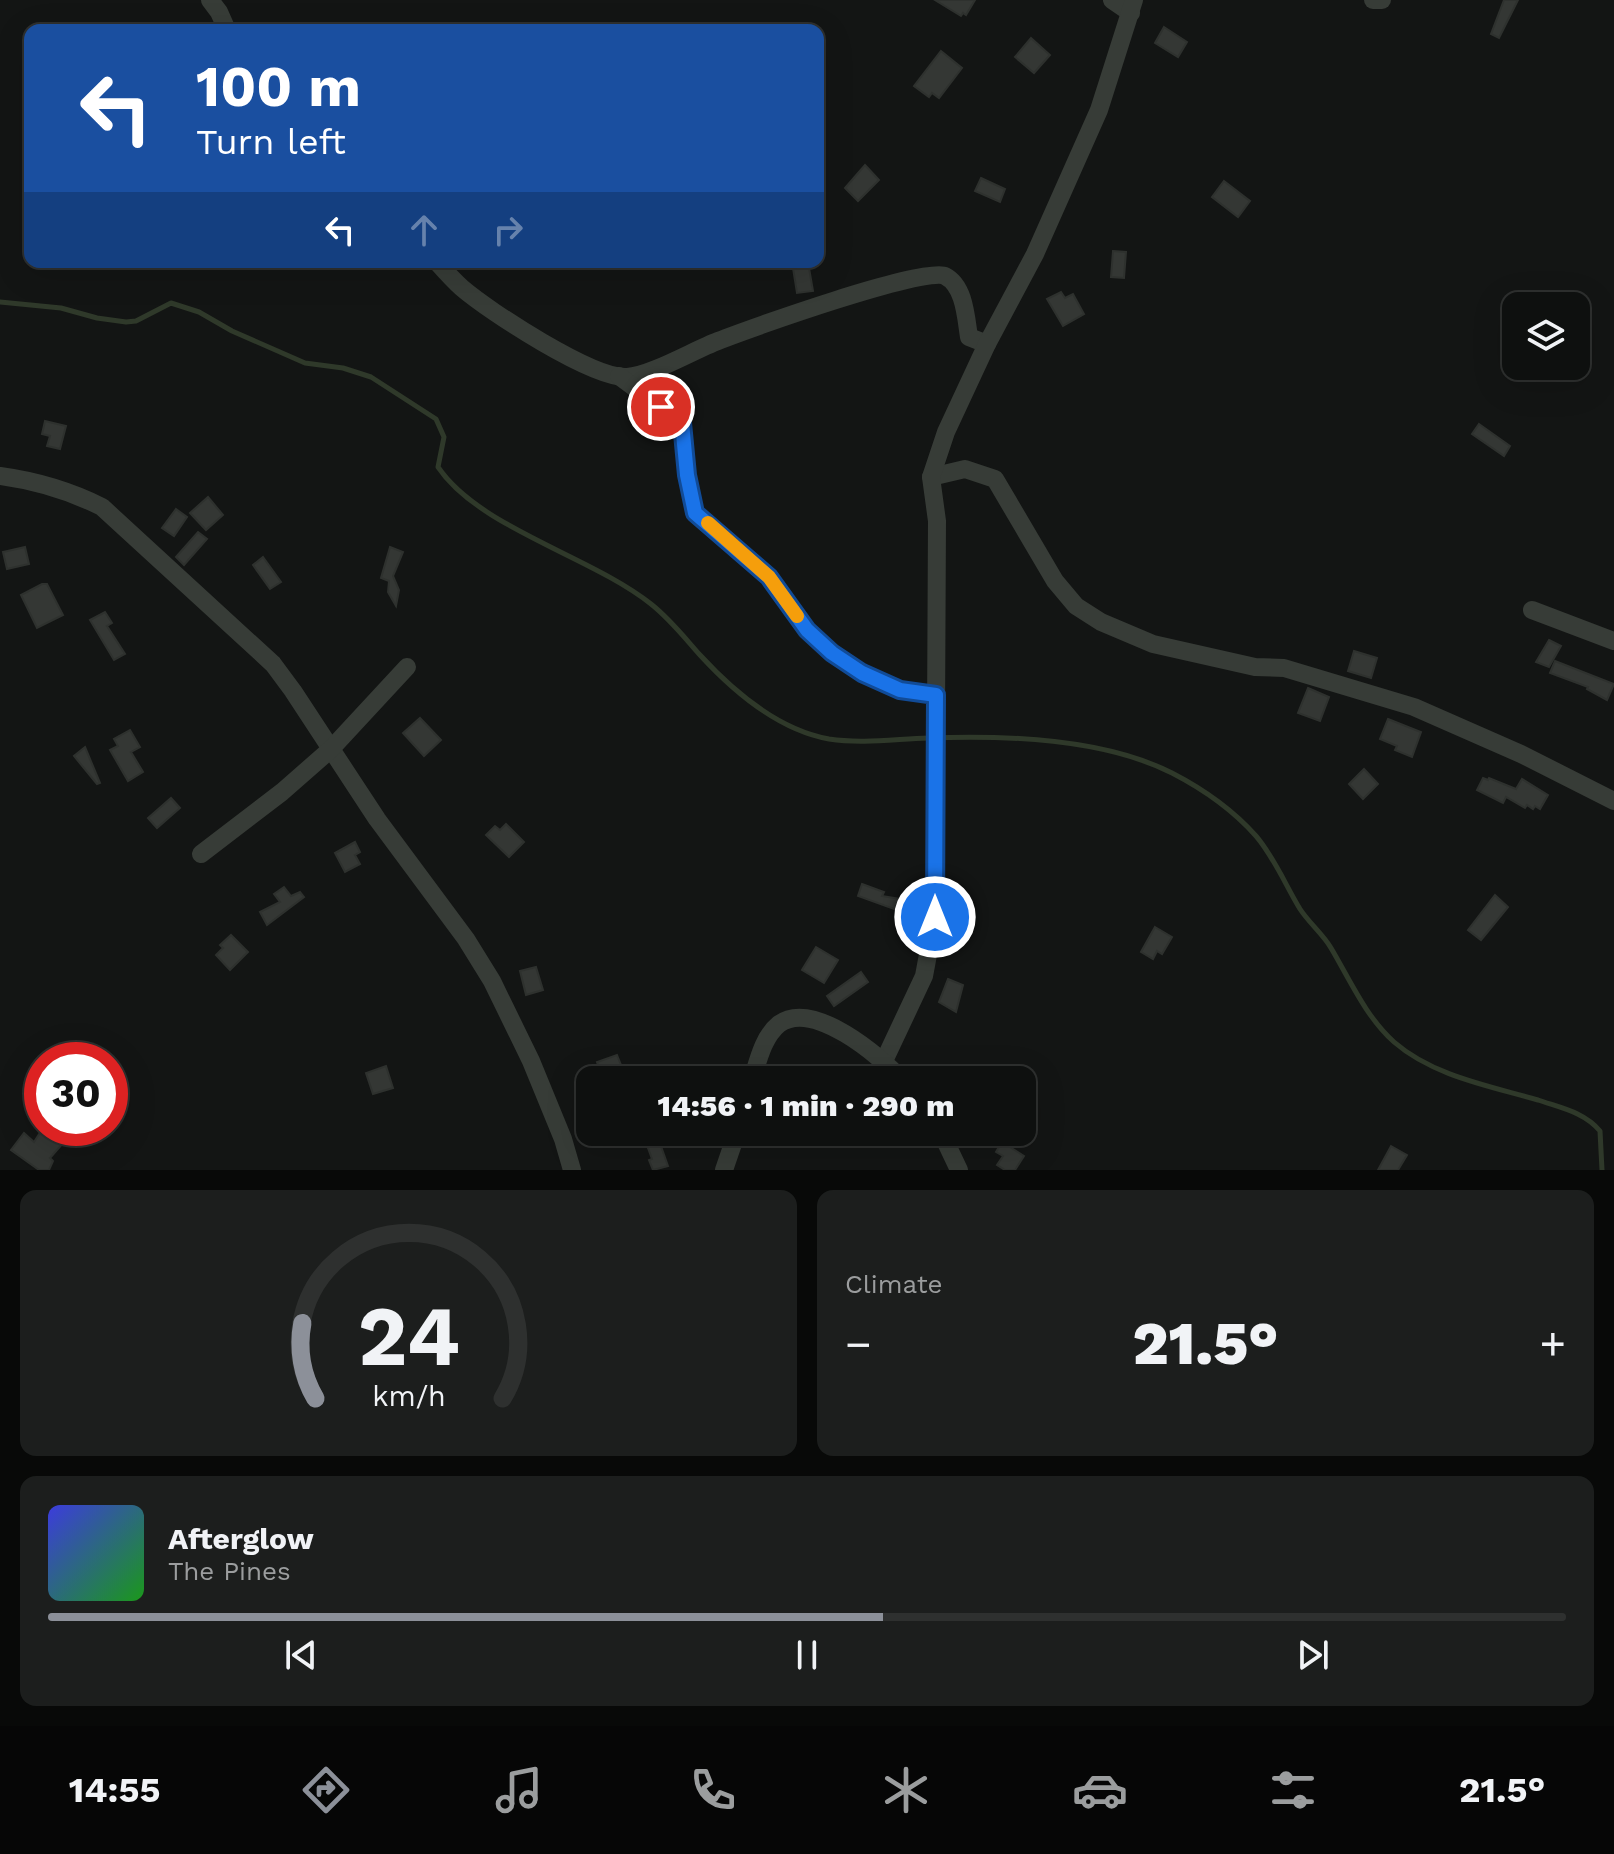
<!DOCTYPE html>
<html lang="en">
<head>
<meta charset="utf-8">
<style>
  :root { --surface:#0e100f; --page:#1c1e1d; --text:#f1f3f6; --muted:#9b9d9e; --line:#2e302f; --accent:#8c9099 }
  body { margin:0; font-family:"Work Sans",sans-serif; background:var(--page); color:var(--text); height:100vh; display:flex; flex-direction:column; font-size:30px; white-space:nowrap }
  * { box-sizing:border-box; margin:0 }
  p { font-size:26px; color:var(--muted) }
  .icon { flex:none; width:44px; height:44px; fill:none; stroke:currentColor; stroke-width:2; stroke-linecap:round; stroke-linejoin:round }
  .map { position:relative; height:1170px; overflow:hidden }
  .panel { display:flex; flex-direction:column; gap:20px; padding:20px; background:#080908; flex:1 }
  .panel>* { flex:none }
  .guide { position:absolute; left:24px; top:24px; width:800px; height:244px; border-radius:16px; box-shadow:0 8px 32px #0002,0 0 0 2px var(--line); background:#1a4fa0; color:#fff; overflow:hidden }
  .tools { position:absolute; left:1502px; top:292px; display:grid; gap:16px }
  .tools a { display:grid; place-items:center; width:88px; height:88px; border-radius:16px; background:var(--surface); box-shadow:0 8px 32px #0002,0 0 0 2px var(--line); font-size:40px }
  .speed { position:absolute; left:24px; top:1042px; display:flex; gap:16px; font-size:40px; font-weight:700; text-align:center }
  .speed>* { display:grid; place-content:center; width:104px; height:104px; border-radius:50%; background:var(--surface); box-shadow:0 8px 32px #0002,0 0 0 2px var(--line); line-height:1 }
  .speed .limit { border:12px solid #d22; background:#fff; color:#111 }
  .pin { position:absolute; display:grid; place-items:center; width:68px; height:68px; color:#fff; margin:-34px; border:4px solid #fff; border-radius:50%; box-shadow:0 2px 8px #0007 }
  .me { position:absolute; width:88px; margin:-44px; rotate:0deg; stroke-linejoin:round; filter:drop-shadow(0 0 6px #0008) }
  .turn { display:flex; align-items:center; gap:28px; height:168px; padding:0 40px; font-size:36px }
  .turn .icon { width:104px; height:104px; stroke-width:2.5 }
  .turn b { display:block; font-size:56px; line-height:68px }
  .lanes { display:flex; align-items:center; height:76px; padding:0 40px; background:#0003; justify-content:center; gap:40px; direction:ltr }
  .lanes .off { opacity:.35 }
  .big { font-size:60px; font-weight:800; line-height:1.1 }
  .panel .widget { flex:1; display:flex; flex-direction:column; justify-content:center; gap:12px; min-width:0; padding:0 28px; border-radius:16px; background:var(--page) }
  .panel .dial { align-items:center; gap:0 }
  .dial svg { height:208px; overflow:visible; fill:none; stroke:var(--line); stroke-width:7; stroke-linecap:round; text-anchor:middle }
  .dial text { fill:var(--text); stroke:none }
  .song { display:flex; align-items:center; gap:24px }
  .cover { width:96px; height:96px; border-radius:12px; background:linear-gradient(135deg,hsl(240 70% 55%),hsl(120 70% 35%)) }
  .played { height:8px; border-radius:4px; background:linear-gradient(90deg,var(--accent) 55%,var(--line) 55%) }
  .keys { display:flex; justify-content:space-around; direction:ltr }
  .heat { display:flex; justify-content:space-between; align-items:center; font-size:44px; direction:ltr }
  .panel .tiles { flex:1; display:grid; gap:20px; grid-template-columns:1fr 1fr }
  .widget:last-child { grid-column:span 2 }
  .trip { position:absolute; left:576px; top:1066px; width:460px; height:80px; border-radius:16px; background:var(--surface); box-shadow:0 8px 32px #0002,0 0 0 2px var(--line); font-weight:800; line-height:80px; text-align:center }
  .tab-bar { display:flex; height:128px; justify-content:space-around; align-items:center; background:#060606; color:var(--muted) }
  .tab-bar .icon { width:56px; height:56px }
  .tab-bar .selected { color:var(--accent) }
  .tab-bar b { font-size:36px; color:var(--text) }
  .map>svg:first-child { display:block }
</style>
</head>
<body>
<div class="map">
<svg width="1614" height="1170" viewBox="0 0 1614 1170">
  <rect width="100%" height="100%" fill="#131514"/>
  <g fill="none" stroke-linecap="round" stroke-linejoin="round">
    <path stroke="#2f392a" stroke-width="5" d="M 0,302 L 61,308 L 97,318 L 126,322 L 136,321 L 171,303 L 199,312 L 232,331 L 305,363 L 343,368 L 371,377 L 436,419 L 444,437 L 438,467 C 479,528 591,556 651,604 C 670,619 684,637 700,655 C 733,691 779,730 829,739 C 862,744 895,739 928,738 C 1004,735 1103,738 1172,773 C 1203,789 1233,810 1256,836 C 1274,857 1286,886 1300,909 C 1309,923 1323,934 1331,948 C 1350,980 1366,1017 1394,1042 C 1433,1076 1490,1086 1538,1100 C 1561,1108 1584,1112 1600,1131 L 1602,1170"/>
  </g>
  <g fill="#343734" stroke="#2e312e" stroke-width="2">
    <polygon points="935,0 975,0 966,15 963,13 961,16"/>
    <polygon points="1504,0 1518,0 1499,38 1491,34"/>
    <polygon points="1164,27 1187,42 1178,57 1155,43"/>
    <polygon points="1031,38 1050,55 1034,73 1015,57"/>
    <polygon points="941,51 962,68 939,98 932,93 929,97 914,86"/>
    <polygon points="865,165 879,180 858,201 845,188"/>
    <polygon points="981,178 1005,189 1000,202 975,191"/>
    <polygon points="1224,181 1250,201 1238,217 1212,197"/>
    <polygon points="1113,251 1126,252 1124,278 1111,277"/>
    <polygon points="792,262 808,262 813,291 797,293"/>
    <polygon points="1061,292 1065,298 1073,294 1084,314 1063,326 1047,299"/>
    <polygon points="45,421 66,426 60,449 47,446 50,436 42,434"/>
    <polygon points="1479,424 1510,446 1504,456 1472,434"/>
    <polygon points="208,497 223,515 206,530 190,513"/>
    <polygon points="176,509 187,517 174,536 162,528"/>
    <polygon points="198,532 207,539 184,565 176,557"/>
    <polygon points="25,547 29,564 7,569 3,552"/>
    <polygon points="390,547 403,552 393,576 399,590 396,606 388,592 389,581 381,578"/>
    <polygon points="263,557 281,582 270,589 253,565"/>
    <polygon points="42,584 47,584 63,615 37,628 21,595"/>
    <polygon points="105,612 112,623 107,626 125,654 114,660 90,620"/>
    <polygon points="1549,640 1561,646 1549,667 1536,662"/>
    <polygon points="1354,651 1377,658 1371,678 1348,671"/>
    <polygon points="1555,661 1614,684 1607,700 1587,689 1588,687 1550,673"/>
    <polygon points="1308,688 1329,697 1320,721 1298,713"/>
    <polygon points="420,718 441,740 424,756 403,733"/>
    <polygon points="1388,719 1421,732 1412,757 1395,750 1397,746 1380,739"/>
    <polygon points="130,730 140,747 131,752 143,772 128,781 110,750 118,746 114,739"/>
    <polygon points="85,747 100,783 97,784 74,756"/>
    <polygon points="1364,769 1378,784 1363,799 1349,784"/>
    <polygon points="1483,778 1488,780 1489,778 1516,789 1522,779 1548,795 1540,809 1535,806 1533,809 1527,805 1525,808 1506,797 1503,803 1477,790"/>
    <polygon points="171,798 180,808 157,828 148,818"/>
    <polygon points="506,824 524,842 509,857 486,835 495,826 500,830"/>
    <polygon points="355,842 360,852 355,855 360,864 345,872 335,853"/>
    <polygon points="862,884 884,892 882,896 907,900 905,913 858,896"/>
    <polygon points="284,887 291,896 300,892 304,897 267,925 260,912 280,902 274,894"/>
    <polygon points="1495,895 1508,907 1481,940 1468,930"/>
    <polygon points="1155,927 1172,937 1162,954 1157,951 1153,959 1141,952"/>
    <polygon points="231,935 248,952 230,970 216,955 223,948 220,945"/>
    <polygon points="816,947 838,960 824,983 802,970"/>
    <polygon points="536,967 543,990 526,995 520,971"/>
    <polygon points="861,972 868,982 834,1006 827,996"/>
    <polygon points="948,979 963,985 956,1012 939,1002"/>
    <polygon points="617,1055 623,1070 603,1078 597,1062"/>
    <polygon points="386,1066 393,1088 373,1094 366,1073"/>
    <polygon points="43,1128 50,1128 64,1142 50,1158 53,1161 49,1170 39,1170 11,1150 24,1133 34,1142"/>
    <polygon points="656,1132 668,1166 653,1170 649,1160 652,1159 644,1137"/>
    <polygon points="1002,1142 1024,1156 1015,1170 1005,1170 997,1165 1003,1156 996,1152"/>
    <polygon points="1391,1146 1407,1155 1398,1170 1378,1170"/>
  </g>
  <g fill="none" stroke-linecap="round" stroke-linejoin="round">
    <g stroke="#373c37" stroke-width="18">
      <polyline points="210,0 219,12 227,30"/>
      <polyline points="1112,0 1131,13"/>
      <polyline points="1373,0 1382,0"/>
      <path d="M 437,262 C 445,271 453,280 462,288 C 490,312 593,379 627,377 C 650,376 694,350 718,341 C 748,329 925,266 945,276 C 965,286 966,319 969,337 L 987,344"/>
      <polyline points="619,376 682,423 687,475 695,513 769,577 807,630 832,653 862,673 900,690 936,695"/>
      <path d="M 0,476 C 37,481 68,490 102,507 L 273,664 L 293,691 L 377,819 L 466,939 L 492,981 L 531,1061 L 563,1139 L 572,1170"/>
      <polyline points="931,477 965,469 995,479 1055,581 1076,606 1101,622 1153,644 1255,667 1284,668 1414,707 1521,754 1614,801"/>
      <polyline points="1532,610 1614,641"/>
      <polyline points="201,854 282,792 331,749 407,667"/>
      <polyline points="884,1061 924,976 935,917 937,521 931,477 946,432 987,344 1035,254 1099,110 1134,0"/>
      <path d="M 752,1080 C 758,1061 763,1037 779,1024 C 813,999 880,1056 902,1080"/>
      <polyline points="941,1132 959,1170"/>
      <polyline points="724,1170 737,1132"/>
    </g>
  </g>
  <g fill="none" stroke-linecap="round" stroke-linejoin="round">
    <g stroke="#114b97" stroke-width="20">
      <polyline id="route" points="661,407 682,423 687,475 695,513 769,577 807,630 832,653 862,673 900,690 936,695 935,917"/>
    </g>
    <use href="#route" stroke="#1a73e8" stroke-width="14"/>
    <polyline stroke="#f59e0b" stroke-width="14" points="708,523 769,577 797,616"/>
  </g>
</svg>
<div class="tools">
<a><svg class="icon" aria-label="layers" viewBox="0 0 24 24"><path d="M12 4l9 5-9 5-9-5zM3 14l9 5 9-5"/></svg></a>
</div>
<div class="speed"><div class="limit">30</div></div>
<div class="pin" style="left:661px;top:407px;background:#d93025"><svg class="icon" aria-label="arrive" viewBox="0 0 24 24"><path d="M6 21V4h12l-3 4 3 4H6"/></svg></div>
<svg class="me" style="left:935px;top:917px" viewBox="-20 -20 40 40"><circle r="17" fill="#1a73e8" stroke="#fff" stroke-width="3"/><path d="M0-11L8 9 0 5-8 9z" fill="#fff"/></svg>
<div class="trip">14:56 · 1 min · 290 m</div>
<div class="guide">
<div class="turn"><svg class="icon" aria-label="left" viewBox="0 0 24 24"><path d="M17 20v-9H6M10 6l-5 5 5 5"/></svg><div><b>100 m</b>Turn left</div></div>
<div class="lanes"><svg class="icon" aria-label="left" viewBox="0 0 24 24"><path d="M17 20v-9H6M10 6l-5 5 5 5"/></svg><svg class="icon off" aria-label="ahead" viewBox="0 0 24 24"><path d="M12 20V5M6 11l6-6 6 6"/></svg><svg class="icon off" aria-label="right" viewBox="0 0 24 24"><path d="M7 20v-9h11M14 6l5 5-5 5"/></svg></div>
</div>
</div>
<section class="panel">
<div class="tiles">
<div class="widget dial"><svg viewBox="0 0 100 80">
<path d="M14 69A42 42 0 1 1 86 69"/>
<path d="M14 69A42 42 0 0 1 9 40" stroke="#8c9099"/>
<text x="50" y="56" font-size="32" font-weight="700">24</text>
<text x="50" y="72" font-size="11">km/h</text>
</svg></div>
<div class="widget"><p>Climate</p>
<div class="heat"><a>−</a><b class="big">21.5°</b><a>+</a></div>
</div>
<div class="widget">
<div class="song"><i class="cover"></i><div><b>Afterglow</b><p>The Pines</p></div></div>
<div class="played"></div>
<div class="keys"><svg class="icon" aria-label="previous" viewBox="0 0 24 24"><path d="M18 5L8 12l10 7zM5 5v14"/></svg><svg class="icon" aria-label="pause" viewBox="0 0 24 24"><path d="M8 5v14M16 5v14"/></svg><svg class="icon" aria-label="next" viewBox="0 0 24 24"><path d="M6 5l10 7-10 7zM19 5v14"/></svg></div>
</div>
</div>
</section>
<nav class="tab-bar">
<b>14:55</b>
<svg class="icon selected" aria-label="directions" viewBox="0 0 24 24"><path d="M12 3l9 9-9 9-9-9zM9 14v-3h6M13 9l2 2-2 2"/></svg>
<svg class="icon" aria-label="music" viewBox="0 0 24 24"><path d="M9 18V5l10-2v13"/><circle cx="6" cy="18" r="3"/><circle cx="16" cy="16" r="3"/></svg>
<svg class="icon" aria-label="phone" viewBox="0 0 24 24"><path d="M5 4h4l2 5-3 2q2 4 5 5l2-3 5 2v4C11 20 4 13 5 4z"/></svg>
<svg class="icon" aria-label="climate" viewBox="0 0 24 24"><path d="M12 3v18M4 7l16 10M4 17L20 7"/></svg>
<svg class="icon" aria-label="car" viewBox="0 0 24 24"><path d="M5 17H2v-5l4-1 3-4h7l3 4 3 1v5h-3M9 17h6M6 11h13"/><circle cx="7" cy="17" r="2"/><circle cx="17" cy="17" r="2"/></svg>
<svg class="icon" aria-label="filters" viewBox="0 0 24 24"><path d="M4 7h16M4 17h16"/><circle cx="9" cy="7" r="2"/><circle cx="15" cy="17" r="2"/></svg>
<b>21.5°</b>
</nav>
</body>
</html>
